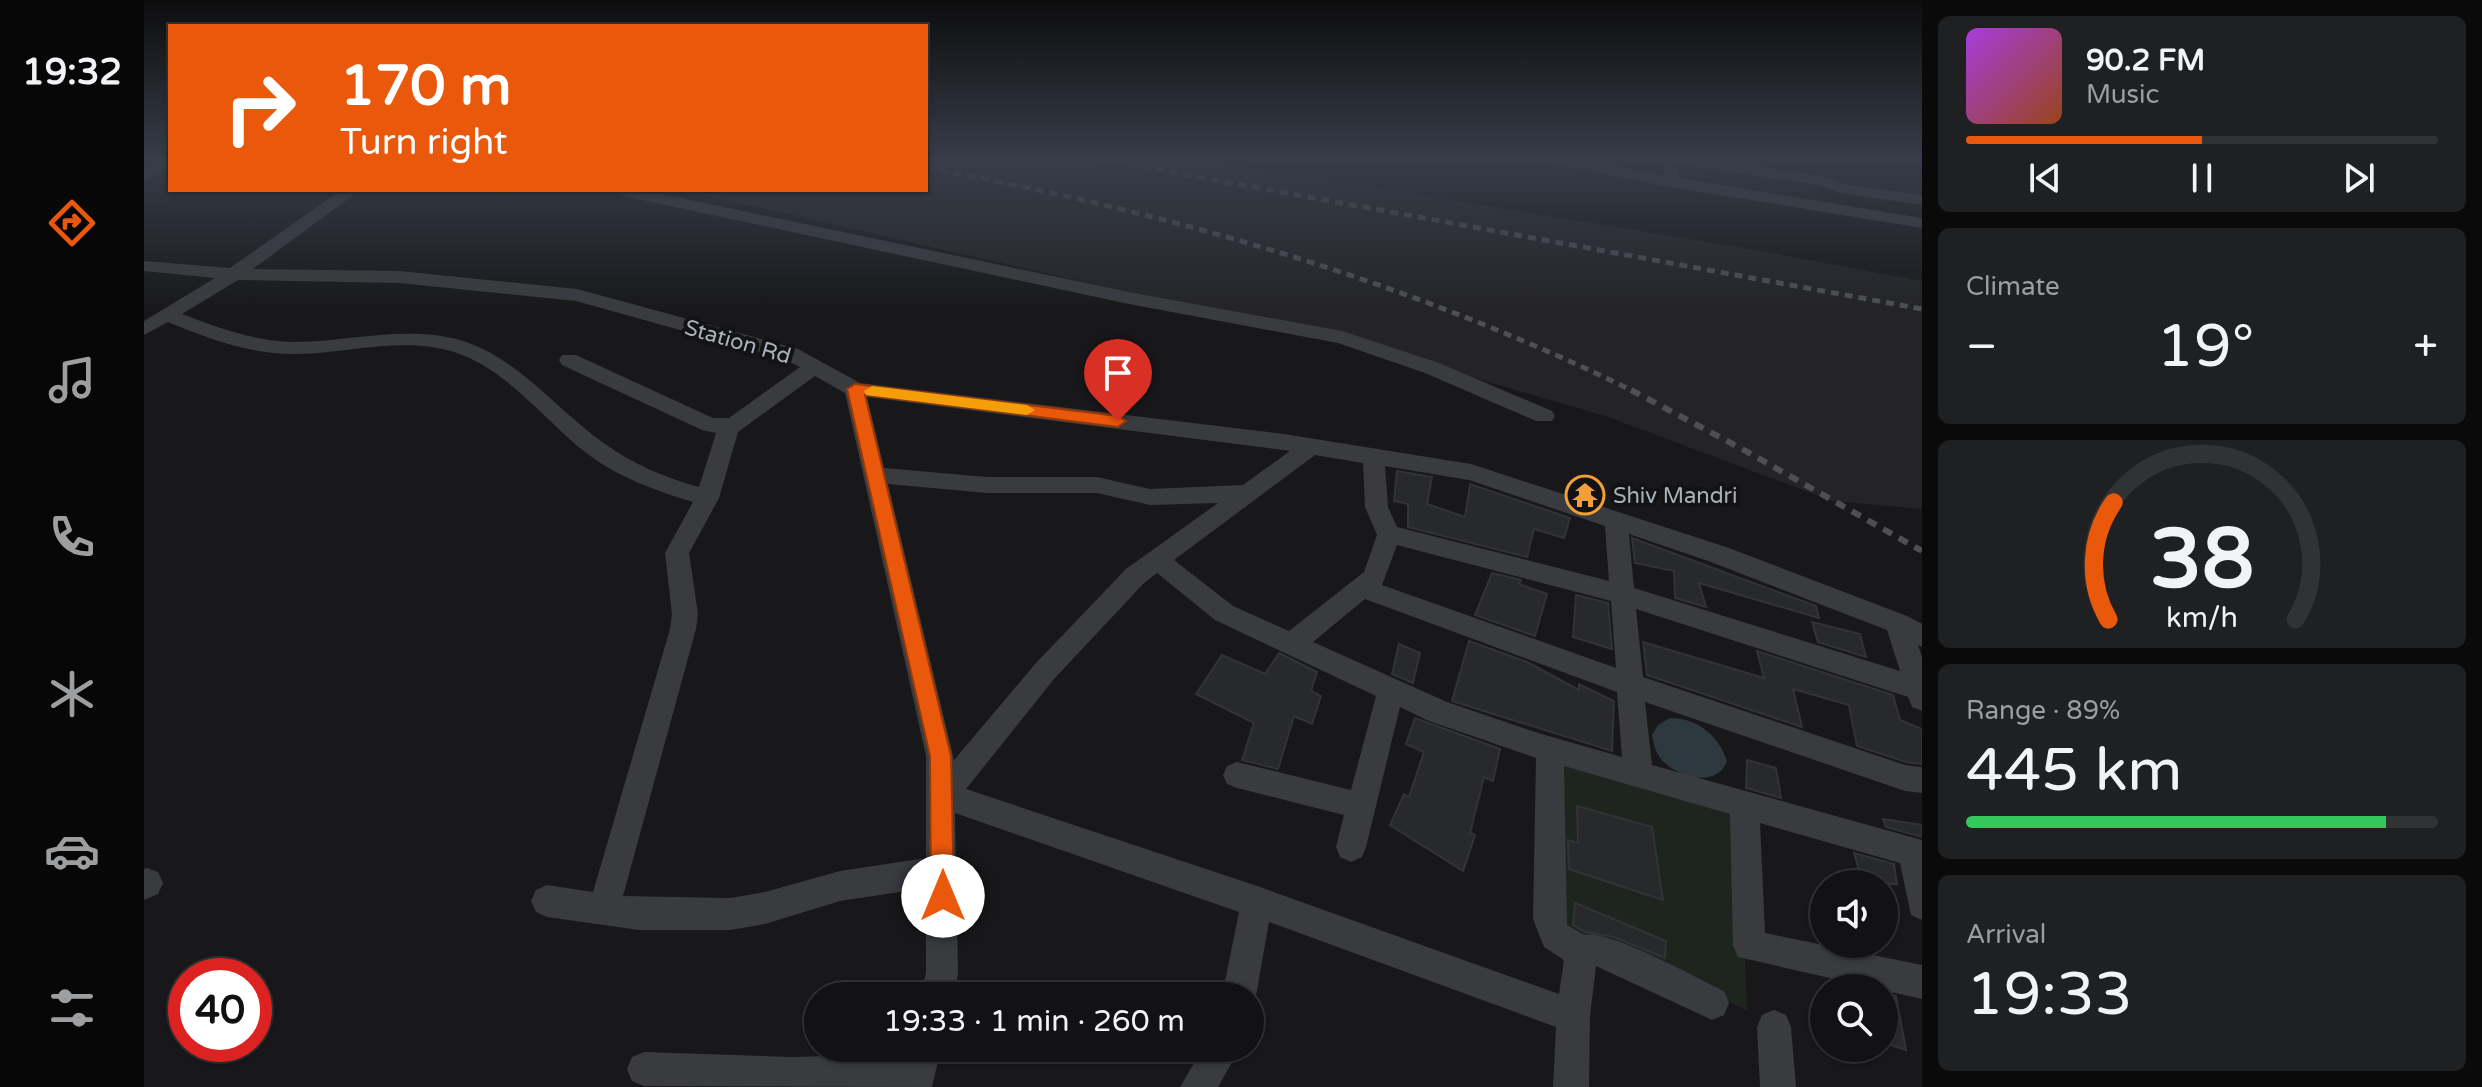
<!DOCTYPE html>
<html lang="en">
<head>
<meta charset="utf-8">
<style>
  :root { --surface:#121214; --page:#1f2022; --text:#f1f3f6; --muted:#9c9ea0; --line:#313234; --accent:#ea580c }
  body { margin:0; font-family:"Varela Round",sans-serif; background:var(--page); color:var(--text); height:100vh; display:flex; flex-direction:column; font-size:30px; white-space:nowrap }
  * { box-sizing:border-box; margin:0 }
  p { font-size:26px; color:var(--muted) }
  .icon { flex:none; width:44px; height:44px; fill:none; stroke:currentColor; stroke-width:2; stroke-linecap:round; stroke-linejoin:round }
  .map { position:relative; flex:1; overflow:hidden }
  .details { display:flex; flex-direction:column; gap:16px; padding:16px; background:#0a0a0b; width:560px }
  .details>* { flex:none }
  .banner { position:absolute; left:24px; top:24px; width:760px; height:168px; border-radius:0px; box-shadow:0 2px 6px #0004,0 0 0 2px var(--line); background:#ea580c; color:#fff; overflow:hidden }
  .fabs { position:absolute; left:1666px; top:870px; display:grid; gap:16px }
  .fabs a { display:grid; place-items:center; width:88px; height:88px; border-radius:50%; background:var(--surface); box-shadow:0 2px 6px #0004,0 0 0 2px var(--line); font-size:40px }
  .speed { position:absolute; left:24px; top:958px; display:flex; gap:16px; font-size:40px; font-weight:700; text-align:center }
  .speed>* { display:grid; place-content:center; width:104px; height:104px; border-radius:50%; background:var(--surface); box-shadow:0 2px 6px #0004,0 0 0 2px var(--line); line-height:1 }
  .speed .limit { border:12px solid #d22; background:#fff; color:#111 }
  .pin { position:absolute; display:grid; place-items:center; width:68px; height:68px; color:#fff; margin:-82px -34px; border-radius:50% 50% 50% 0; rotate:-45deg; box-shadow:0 0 8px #0007 }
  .pin .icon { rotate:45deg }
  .me { position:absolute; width:88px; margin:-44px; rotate:0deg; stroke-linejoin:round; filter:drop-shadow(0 0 6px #0008) }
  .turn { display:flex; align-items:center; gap:28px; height:168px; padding:0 40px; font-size:36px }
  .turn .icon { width:104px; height:104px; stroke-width:2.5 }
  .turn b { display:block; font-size:56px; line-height:68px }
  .big { font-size:60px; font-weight:600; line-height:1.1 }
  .details .tile { flex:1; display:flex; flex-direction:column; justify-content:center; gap:12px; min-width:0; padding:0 28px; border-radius:12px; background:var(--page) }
  .details .dial { align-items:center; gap:0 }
  .dial svg { height:208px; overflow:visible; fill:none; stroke:var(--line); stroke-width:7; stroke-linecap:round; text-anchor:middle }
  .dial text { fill:var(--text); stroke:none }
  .song { display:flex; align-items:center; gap:24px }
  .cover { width:96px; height:96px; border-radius:12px; background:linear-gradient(135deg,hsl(280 70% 55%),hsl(20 70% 35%)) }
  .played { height:8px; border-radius:4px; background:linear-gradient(90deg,var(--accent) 50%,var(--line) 50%) }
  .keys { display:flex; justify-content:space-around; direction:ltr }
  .heat { display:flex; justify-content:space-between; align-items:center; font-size:44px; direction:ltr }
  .charge { height:12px; border-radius:6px; background:linear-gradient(90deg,#34c759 89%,var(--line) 0) }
  .trip { position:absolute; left:660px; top:982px; width:460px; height:80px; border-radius:40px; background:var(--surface); box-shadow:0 2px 6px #0004,0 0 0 2px var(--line); font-weight:600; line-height:80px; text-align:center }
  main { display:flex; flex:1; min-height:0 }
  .dock { display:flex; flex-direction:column; width:144px; justify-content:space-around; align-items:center; background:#070708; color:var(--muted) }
  .dock .icon { width:56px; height:56px }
  .dock .active { color:var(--accent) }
  .dock b { font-size:36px; color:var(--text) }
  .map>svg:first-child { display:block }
</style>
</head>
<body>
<main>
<nav class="dock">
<b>19:32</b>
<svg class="icon active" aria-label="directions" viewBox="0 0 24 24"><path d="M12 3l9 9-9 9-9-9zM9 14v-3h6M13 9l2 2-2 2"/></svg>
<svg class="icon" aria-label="music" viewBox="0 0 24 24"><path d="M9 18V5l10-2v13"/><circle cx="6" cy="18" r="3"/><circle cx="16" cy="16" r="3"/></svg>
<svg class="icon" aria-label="phone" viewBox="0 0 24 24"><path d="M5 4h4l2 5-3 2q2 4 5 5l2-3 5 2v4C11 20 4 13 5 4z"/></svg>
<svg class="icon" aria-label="climate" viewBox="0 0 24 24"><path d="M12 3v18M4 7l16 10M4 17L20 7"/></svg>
<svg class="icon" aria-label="car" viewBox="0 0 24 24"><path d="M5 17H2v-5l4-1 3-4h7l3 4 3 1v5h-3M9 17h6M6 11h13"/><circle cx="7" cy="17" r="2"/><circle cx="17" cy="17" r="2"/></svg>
<svg class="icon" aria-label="filters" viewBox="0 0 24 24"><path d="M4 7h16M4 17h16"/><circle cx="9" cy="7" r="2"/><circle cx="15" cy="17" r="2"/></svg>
</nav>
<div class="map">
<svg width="1778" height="1087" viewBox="0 0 1778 1087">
  <rect width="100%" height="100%" fill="#18181a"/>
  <polygon fill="#242427" points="782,159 1056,159 1594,247 1778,281 1778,509 1688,501 1464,417 1232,349 539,190 782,190"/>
  <polygon fill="#1e251e" points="1414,756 1595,809 1603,1010 1475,952 1411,932"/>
  <path fill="#2e393f" d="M 1526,718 C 1554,718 1575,736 1583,761 C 1573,789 1532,777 1517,759 C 1511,751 1510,744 1508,735 L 1514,725 Z"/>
  <g fill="#28292b" stroke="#323336" stroke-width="2">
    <polygon points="1253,471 1288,477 1283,504 1321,517 1326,484 1426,518 1420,538 1390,529 1383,557 1264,527 1264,504 1250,501"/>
    <polygon points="1488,538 1672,606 1675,618 1555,583 1562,607 1531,598 1530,571 1491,563"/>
    <polygon points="1348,573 1377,580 1375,584 1403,594 1391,636 1331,615"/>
    <polygon points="1432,595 1464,603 1468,649 1429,637"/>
    <polygon points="1668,622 1716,634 1722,657 1674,642"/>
    <polygon points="1325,641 1383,662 1435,690 1435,684 1470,701 1468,751 1308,701"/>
    <polygon points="1499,642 1620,678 1613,651 1749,695 1756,720 1778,729 1778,764 1762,762 1713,746 1705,705 1649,689 1658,727 1503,675"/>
    <polygon points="1255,644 1276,653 1269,683 1248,674"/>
    <polygon points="1135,653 1173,672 1167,691 1177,696 1168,724 1150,716 1134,769 1098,760 1110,723 1052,694 1078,655 1121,674"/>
    <polygon points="1271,718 1356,749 1349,781 1340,777 1326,833 1331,835 1319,871 1246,825 1260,794 1265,797 1280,752 1262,744"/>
    <polygon points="1603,760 1632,768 1637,798 1602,788"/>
    <polygon points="1433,806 1508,827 1519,900 1425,869 1424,840 1434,843"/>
    <polygon points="1739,819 1778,825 1778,837 1742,827"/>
    <polygon points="1710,853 1750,864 1753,884 1719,884"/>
    <polygon points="1431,903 1522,941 1521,958 1470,937 1441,932 1429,925"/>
    <polygon points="1740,993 1752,996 1762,1050 1740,1043"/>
  </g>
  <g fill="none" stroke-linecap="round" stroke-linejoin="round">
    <g fill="#393b3f" fill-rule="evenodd">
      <polygon points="18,159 26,159 26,168 0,181 0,169"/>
      <polygon points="1401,159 1432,159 1519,175 1521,166 1527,164 1535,169 1535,178 1778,218 1778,228 1527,187 1409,164"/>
      <polygon points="1522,159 1561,159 1680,176 1700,184 1778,195 1778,205 1696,193 1676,185 1530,164"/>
      <path d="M 197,190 L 216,190 L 109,269 L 255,271 L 433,289 L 654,349 L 716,383 L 1140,434 L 1327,464 L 1585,548 L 1763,616 L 1778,624 L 1778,647 L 1774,645 L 1778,657 L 1778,711 L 1768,707 L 1764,697 L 1492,609 L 1499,677 L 1761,765 L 1778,767 L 1778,793 L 1761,791 L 1501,702 L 1508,765 L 1778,840 L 1778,920 L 1767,915 L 1756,863 L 1616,823 L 1621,933 L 1778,965 L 1778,999 L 1594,957 L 1589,946 L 1586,814 L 1420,766 L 1423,925 L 1440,935 C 1465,929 1552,978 1580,991 L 1585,1003 L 1580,1015 L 1568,1020 L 1452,966 L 1446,1016 L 1445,1087 L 1409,1087 L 1412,1027 L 1125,922 L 1112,996 L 1106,1008 L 1106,996 L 1078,996 L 1095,912 L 811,813 L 814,973 L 810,996 L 776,996 L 782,973 L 782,888 L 696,901 L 621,924 L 586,930 L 495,930 L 403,917 L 392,912 L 387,901 L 392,890 L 403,885 L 449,892 L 526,629 L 528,614 L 521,553 L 549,502 C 512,491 476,478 445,455 C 401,422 364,369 310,352 C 260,336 204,353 153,354 C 107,355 66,339 24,322 L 0,335 L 0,321 L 71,278 L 0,271 L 0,261 L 86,268 ZM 94,280 L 255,283 L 432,301 L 640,359 L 656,367 L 585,418 L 569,418 L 432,355 L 418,355 L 415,360 L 418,365 L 558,430 L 572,433 L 555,487 C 522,478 489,464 461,444 C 415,412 379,363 325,343 C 268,323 208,342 150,342 C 109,341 75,328 38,314 ZM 671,376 L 701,393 L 782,756 L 782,858 L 696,871 L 621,892 L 586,898 L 479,896 L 552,629 L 554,614 L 545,553 L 575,498 L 594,432 ZM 723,397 L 1140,450 L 1146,451 L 1099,485 L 1006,489 L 953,477 L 843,477 L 740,468 ZM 1171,455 L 1219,463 L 1221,507 L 1233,535 L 1220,572 L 1145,631 L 1089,606 L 1030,560 ZM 1241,466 L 1325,480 L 1461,526 L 1465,581 L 1253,527 L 1244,507 ZM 744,484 L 843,493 L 953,493 L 1006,505 L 1074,503 L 982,569 L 892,663 L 810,760 ZM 1485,534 L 1567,562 L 1743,630 L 1756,671 L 1490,588 ZM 1253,545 L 1467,601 L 1472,668 L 1238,585 ZM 1013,573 L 1071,620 L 1232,696 L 1207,790 L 1093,762 L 1083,766 L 1079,775 L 1083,784 L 1093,788 L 1200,815 L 1192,847 L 1196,857 L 1207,862 L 1218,857 L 1222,847 L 1256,707 L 1285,721 L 1392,758 L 1389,919 L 1400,947 L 1420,960 L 1415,994 L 1113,886 L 822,789 L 910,679 L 1000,583 ZM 1221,599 L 1473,692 L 1478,757 L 1394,733 L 1303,702 L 1169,642 Z"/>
      <polygon points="467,190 499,190 985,292 1198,331 1295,363 1408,411 1411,416 1408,421 1392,421 1281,373 1194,343 985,304 475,195"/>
      <polygon points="3,868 14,872 19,883 14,894 0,900 0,869"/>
      <polygon points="1630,1010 1642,1015 1647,1027 1652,1087 1616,1087 1613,1027 1618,1015"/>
      <polygon points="763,1048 797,1048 788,1087 500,1086 488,1081 483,1069 488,1057 500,1052 648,1057 761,1054"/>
      <polygon points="1059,1048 1096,1048 1074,1087 1036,1087"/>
    </g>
    <g stroke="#4c4f54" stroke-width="5" stroke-dasharray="8 6" stroke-linecap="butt">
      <polyline points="957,159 1778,309"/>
      <path d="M 782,168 C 1027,212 1267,282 1491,392"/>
    </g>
    <polyline stroke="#4c4f54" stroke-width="6" stroke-dasharray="10 8" stroke-linecap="butt" points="1487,390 1600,450 1778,551"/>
  </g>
  <linearGradient id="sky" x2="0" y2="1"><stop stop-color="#0d0d0e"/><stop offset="0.51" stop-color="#373d49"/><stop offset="1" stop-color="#373d49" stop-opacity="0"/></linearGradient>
  <rect width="1778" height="311" fill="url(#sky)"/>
  <polygon fill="#ea580c" stroke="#983908" stroke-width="2" points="711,384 974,416 982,421 974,427 721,395 807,756 810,896 807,905 799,908 790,905 787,896 786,756 703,389"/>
  <polygon fill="#f59e0b" points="728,386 883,405 891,410 883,415 722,395 720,391"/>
  <defs>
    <g id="temple-ring" transform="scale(2)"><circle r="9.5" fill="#131315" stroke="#f19f39" stroke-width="1.5"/><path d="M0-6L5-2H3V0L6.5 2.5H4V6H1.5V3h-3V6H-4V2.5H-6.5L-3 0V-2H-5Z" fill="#f19f39"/></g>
  </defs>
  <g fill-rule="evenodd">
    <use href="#temple-ring" x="1441" y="495"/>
  </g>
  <g text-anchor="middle" stroke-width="8" stroke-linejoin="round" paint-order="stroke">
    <g font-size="22" fill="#abb1ba" stroke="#131315">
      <text transform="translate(594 341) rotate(16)" y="8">Station Rd</text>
    </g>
    <g font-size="22" fill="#abb1ba" stroke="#131315" text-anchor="start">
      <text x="1469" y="503">Shiv Mandri</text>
    </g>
  </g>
</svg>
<div class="fabs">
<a><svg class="icon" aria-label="sound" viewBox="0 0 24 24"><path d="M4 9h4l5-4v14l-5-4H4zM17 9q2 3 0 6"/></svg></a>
<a><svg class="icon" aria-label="search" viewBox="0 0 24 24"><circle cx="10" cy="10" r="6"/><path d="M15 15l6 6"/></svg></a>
</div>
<div class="speed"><div class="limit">40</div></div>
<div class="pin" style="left:974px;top:421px;background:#d93025"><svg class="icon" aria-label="arrive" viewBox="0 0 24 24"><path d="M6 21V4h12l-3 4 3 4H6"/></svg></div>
<svg class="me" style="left:799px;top:896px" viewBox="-20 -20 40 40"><circle r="19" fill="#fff"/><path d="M0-13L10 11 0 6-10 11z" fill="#ea580c"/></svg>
<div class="trip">19:33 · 1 min · 260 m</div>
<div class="banner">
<div class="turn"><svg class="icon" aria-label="right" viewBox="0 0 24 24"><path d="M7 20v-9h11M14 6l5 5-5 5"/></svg><div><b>170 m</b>Turn right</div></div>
</div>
</div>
<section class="details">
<div class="tile">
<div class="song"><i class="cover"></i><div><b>90.2 FM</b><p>Music</p></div></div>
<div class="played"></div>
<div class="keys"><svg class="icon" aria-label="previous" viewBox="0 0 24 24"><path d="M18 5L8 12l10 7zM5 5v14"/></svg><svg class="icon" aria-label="pause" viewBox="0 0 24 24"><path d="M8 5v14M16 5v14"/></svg><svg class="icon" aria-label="next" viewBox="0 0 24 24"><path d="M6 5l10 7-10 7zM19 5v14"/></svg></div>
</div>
<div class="tile"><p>Climate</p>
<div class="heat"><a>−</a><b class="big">19°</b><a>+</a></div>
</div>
<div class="tile dial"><svg viewBox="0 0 100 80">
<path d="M14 69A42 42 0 1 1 86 69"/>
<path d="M14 69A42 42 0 0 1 16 24" stroke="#ea580c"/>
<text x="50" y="56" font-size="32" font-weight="700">38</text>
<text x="50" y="72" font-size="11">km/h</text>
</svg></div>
<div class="tile"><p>Range · 89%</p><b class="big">445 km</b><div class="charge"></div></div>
<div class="tile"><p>Arrival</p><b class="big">19:33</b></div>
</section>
</main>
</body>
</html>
